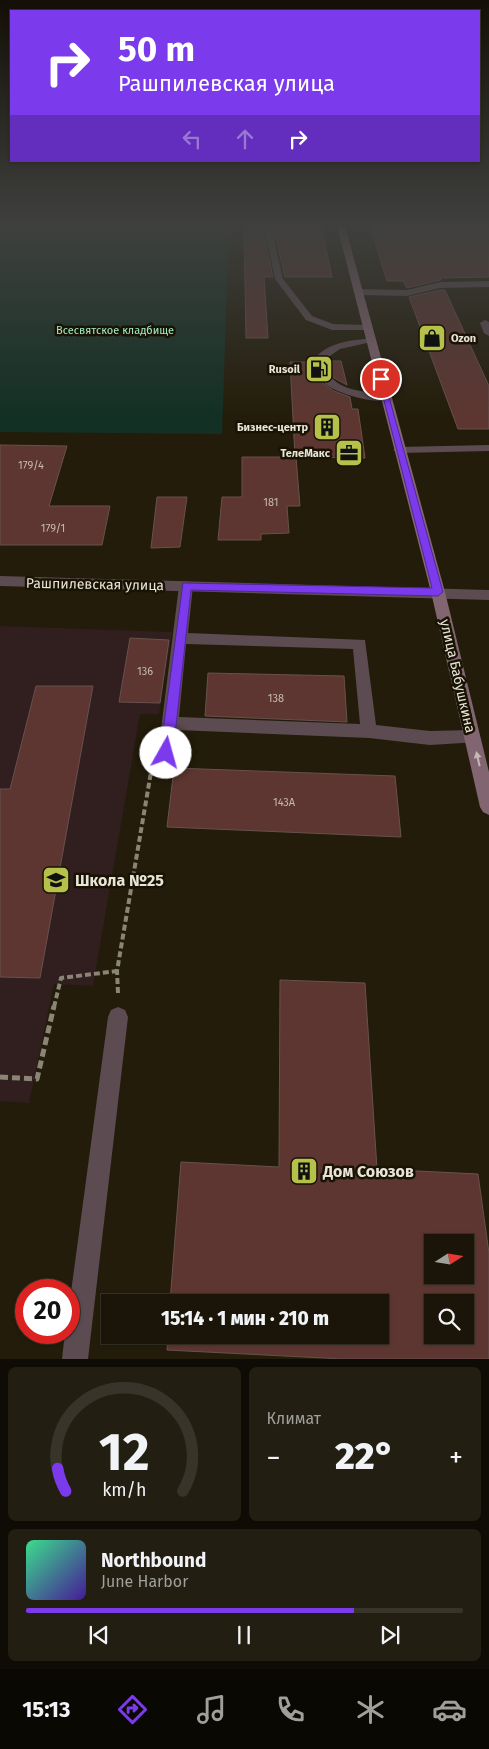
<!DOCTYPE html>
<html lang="ru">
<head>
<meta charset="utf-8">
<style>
  :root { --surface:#1a1508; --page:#231e12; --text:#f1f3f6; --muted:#9f9f9c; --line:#383429; --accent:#7c3aed }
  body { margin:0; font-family:"Fira Sans",sans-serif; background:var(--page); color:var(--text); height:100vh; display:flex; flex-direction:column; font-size:19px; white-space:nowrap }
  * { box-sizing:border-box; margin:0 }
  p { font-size:16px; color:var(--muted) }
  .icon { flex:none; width:28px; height:28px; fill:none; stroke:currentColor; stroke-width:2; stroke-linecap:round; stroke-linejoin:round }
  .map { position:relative; height:1359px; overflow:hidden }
  .drawer { display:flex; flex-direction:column; gap:8px; padding:8px; background:#0e0c04; flex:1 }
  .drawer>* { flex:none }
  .top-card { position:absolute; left:10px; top:10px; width:470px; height:152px; border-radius:0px; box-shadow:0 1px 4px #0004,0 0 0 1px var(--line); background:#7c3aed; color:#fff; overflow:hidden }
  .needle { width:32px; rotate:78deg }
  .fabs { position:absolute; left:424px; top:1234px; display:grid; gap:10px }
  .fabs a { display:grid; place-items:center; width:50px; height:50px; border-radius:0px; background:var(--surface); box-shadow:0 1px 4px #0004,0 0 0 1px var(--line); font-size:25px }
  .speed { position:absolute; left:15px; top:1279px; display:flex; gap:10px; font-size:25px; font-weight:700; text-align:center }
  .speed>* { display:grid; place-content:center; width:65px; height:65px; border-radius:50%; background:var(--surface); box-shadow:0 1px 4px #0004,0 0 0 1px var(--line); line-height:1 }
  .speed .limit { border:8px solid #d22; background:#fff; color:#111 }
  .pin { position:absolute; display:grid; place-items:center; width:42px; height:42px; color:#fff; margin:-21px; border:2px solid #fff; border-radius:50%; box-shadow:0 1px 5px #0007 }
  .me { position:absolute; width:55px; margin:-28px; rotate:7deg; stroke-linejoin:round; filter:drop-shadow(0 0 4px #0008) }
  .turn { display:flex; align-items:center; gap:18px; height:105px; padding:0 25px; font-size:22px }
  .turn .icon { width:65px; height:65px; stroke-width:2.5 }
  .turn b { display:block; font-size:35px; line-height:42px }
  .lanes { display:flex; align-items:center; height:48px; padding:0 25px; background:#0003; justify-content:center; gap:25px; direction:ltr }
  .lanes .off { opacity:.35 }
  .big { font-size:38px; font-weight:800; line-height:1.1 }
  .drawer .widget { flex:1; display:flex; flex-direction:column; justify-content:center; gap:8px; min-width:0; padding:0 18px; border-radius:8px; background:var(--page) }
  .drawer .dial { align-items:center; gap:0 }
  .dial svg { height:130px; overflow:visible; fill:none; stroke:var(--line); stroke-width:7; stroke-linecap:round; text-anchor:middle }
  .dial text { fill:var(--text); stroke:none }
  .song { display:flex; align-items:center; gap:15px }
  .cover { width:60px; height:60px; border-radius:8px; background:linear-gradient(135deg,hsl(150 70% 55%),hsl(260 70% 35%)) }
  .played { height:5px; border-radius:2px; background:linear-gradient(90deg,var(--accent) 75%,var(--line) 75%) }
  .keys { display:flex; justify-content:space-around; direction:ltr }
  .heat { display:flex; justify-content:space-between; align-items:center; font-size:28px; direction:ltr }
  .drawer .tiles { flex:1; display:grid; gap:8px; grid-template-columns:1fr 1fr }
  .widget:last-child { grid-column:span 2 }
  .trip { position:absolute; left:101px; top:1294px; width:288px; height:50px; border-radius:0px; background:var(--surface); box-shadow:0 1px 4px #0004,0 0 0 1px var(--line); font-weight:800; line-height:50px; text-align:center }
  .tabs { display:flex; height:80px; justify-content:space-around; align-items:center; background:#0a0803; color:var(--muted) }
  .tabs .icon { width:35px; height:35px }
  .tabs .current { color:var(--accent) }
  .tabs b { font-size:22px; color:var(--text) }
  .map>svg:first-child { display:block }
</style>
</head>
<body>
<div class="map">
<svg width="489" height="1359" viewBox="0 0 489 1359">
  <rect width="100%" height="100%" fill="#231c0a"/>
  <polygon fill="#311e1e" points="0,626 172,632 159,714 140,714 93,986 54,984 29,1103 0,1101"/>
  <polygon fill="#133024" points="0,226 229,226 222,434 0,432"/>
  <g fill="#5d3631" stroke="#68514e" fill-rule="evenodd">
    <polygon points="244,226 262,226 273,277 264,277 268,338 246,338"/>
    <polygon points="273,226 321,226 332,277 285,277"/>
    <polygon points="370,226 489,226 489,277 440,278 441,280 407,288 403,281 387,281"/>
    <polygon points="440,290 445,290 489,386 489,429 458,429 409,297"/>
    <polygon points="326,361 341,361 347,385 334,378"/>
    <polygon points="290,362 312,362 321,382 334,391 350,397 352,409 358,409 365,458 296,457 300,506 287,506 289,533 261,534 261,540 218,540 222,497 242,497 242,457 295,457"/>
    <polygon points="0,445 67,446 49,506 110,506 102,545 0,545"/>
    <polygon points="157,497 187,497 180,547 151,548"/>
    <polygon points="130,638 169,640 160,703 119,702"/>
    <polygon points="208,673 344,676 347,722 205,716"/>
    <polygon points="36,686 93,686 40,978 0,977 0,789 10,789"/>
    <polygon points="174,768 395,776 401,837 167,827"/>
    <path d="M 280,980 L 365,983 L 377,1169 L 478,1174 L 489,1253 L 489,1359 L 343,1359 L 167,1350 L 168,1335 L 380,1335 L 380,1302 L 170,1302 L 181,1162 L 279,1167 ZM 432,1242 L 465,1242 L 465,1275 L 432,1275 ZM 432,1302 L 465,1302 L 465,1335 L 432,1335 Z"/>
  </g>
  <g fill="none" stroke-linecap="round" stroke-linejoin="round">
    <g stroke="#8b8576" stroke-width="4" stroke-dasharray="6 3" stroke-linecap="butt">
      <polyline points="118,993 117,971 151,772"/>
      <polyline points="54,1007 61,978 117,971"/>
    </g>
    <polyline stroke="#8b8576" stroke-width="5" stroke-dasharray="8 4" stroke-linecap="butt" points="0,1077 37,1079 54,1006"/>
    <g fill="#5d4b52" fill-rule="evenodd">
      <polygon points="264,226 271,226 283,279 312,316 333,324 367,325 370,326 370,330 332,330 306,320 275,279"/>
      <polygon points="489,281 489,287 440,288 407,296 358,295 354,292 358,289 407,290 440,282"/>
      <polygon points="485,320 489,322 489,336 484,333 480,323"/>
      <path d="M 364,339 L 371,338 L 376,341 L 340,349 L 324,360 C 330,394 362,389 389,396 L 389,400 C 373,404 333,393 322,381 C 317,374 315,367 314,359 C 327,344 345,341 364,339 Z"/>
      <polygon points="489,445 489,451 399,453 393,450 399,447"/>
      <path d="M 186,581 L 193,586 L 188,633 L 365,640 L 376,725 L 430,731 L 472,730 L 478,732 L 480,737 L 478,742 L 430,745 L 369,738 L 177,730 L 172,758 L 166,760 L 149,757 L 147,752 L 149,747 L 159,745 L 179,586 ZM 186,644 L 353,649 L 360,724 L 179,717 Z"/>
      <polygon points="118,1007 125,1010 128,1017 88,1359 62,1359 65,1332 69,1332 69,1307 108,1017 111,1010"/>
    </g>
    <polygon fill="#5d4b52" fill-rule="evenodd" points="0,576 489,590 489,600 0,586"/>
    <polygon fill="#816570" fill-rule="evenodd" points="337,226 345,226 445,592 489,772 489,815 483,812 480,807 431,592"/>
  </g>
  <defs><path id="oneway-solid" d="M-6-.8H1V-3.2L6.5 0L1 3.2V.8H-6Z" transform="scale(1.25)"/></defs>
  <use fill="#c5b8b4" href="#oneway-solid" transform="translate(478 759) rotate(-103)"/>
  <linearGradient id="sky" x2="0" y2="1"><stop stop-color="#130f06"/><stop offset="0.54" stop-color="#3f403e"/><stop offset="1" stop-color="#3f403e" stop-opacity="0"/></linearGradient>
  <rect width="489" height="416" fill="url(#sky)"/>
  <polygon fill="#7c3aed" stroke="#51269a" points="378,377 384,379 443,592 438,596 191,590 173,753 171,756 162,756 160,753 183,583 432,588"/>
  <defs>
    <g id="shop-square" transform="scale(1.4375)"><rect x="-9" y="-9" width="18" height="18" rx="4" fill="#b6c149" stroke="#191303"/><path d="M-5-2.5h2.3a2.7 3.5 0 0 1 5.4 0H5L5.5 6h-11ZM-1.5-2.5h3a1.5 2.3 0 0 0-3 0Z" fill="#111"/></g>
    <g id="fuel-square" transform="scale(1.4375)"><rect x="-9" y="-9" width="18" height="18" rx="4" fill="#b6c149" stroke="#191303"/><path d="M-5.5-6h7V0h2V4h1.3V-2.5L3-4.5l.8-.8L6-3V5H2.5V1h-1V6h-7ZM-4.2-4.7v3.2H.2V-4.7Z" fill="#111"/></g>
    <g id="building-square" transform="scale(1.4375)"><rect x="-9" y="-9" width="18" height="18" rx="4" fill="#b6c149" stroke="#191303"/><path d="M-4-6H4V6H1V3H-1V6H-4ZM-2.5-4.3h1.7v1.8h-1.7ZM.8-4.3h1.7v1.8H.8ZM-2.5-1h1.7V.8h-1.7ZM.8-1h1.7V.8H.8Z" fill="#111"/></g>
    <g id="office-square" transform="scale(1.4375)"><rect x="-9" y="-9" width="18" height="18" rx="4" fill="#b6c149" stroke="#191303"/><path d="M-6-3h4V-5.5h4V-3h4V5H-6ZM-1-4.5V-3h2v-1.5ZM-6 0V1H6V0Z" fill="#111"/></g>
    <g id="school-square" transform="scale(1.4375)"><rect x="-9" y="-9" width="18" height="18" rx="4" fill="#b6c149" stroke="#191303"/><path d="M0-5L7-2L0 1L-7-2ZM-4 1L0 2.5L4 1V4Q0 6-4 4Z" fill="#111"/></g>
  </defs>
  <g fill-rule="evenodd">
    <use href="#shop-square" x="432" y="338"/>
    <use href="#fuel-square" x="319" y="369"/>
    <use href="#building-square" x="327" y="427"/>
    <use href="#office-square" x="349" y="453"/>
    <use href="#school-square" x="56" y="880"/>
    <use href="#building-square" x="304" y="1171"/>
  </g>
  <g text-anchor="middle" stroke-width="5" stroke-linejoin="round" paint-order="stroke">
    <g font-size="11" fill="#a0eac9" stroke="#191303">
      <text x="115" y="334">Всесвятское кладбище</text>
    </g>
    <g font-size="11" font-weight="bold" fill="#e9e4d9" stroke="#191303" text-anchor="end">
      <text x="451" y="342" text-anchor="start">Ozon</text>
      <text x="300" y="373">Rusoil</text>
      <text x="308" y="431">Бизнес-центр</text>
      <text x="330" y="457">ТелеМакс</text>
    </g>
    <g font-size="11" fill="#c6b8af">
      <text x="31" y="469">179/4</text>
      <text x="271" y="506">181</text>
      <text x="53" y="532">179/1</text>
      <text x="145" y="675">136</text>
      <text x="276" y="702">138</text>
      <text x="284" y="806">143А</text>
    </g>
    <g font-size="14" fill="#e9e4d9" stroke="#191303">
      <text transform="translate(95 584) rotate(1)" y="5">Рашпилевская улица</text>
      <text transform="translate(458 676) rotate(77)" y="5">улица Бабушкина</text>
    </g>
    <g font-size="16" font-weight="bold" fill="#e9e4d9" stroke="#191303" text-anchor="start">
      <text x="75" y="886">Школа №25</text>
      <text x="323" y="1177">Дом Союзов</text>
    </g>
  </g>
</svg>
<div class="fabs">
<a><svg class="needle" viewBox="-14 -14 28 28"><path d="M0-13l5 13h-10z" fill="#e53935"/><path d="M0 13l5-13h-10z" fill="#9f9f9c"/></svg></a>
<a><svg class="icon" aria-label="search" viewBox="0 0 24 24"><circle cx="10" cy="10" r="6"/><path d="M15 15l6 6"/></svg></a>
</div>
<div class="speed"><div class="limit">20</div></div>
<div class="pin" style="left:381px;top:379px;background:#d93025"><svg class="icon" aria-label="arrive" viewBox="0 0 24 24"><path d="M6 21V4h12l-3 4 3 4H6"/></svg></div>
<svg class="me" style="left:166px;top:753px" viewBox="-20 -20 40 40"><circle r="19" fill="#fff"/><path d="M0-13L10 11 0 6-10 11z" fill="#7c3aed"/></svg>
<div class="trip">15:14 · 1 мин · 210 m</div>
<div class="top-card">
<div class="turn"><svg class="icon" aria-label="right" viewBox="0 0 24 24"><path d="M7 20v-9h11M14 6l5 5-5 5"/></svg><div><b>50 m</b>Рашпилевская улица</div></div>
<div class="lanes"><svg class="icon off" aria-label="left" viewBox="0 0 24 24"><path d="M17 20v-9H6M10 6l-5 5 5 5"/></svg><svg class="icon off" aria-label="ahead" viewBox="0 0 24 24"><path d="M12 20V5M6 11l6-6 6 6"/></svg><svg class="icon" aria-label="right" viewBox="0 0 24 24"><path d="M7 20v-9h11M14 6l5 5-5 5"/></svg></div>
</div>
</div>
<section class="drawer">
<div class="tiles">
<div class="widget dial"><svg viewBox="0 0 100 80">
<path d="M14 69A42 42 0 1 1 86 69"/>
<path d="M14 69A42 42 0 0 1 9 55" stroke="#7c3aed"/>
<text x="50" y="56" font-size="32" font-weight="700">12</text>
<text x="50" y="72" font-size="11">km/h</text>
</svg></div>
<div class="widget"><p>Климат</p>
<div class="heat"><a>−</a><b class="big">22°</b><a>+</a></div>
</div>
<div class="widget">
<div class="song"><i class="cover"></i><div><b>Northbound</b><p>June Harbor</p></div></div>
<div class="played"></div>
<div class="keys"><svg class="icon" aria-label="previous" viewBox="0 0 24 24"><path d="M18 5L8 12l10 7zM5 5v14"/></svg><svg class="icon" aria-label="pause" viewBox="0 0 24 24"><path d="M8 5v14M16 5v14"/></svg><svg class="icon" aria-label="next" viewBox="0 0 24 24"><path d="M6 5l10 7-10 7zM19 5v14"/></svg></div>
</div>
</div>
</section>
<nav class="tabs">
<b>15:13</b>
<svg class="icon current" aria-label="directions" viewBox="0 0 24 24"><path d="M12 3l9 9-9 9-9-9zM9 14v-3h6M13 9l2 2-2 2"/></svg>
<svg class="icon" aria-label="music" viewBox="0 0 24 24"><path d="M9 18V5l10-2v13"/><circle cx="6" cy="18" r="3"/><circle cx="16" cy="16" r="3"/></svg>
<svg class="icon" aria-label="phone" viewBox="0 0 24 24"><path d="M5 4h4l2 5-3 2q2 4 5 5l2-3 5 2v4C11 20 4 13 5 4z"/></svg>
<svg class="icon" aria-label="climate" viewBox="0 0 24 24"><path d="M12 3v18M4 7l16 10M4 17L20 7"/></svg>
<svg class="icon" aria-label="car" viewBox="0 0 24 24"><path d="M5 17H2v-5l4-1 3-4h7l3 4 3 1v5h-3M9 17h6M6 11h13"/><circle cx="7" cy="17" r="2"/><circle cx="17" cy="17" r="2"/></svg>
</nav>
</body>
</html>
